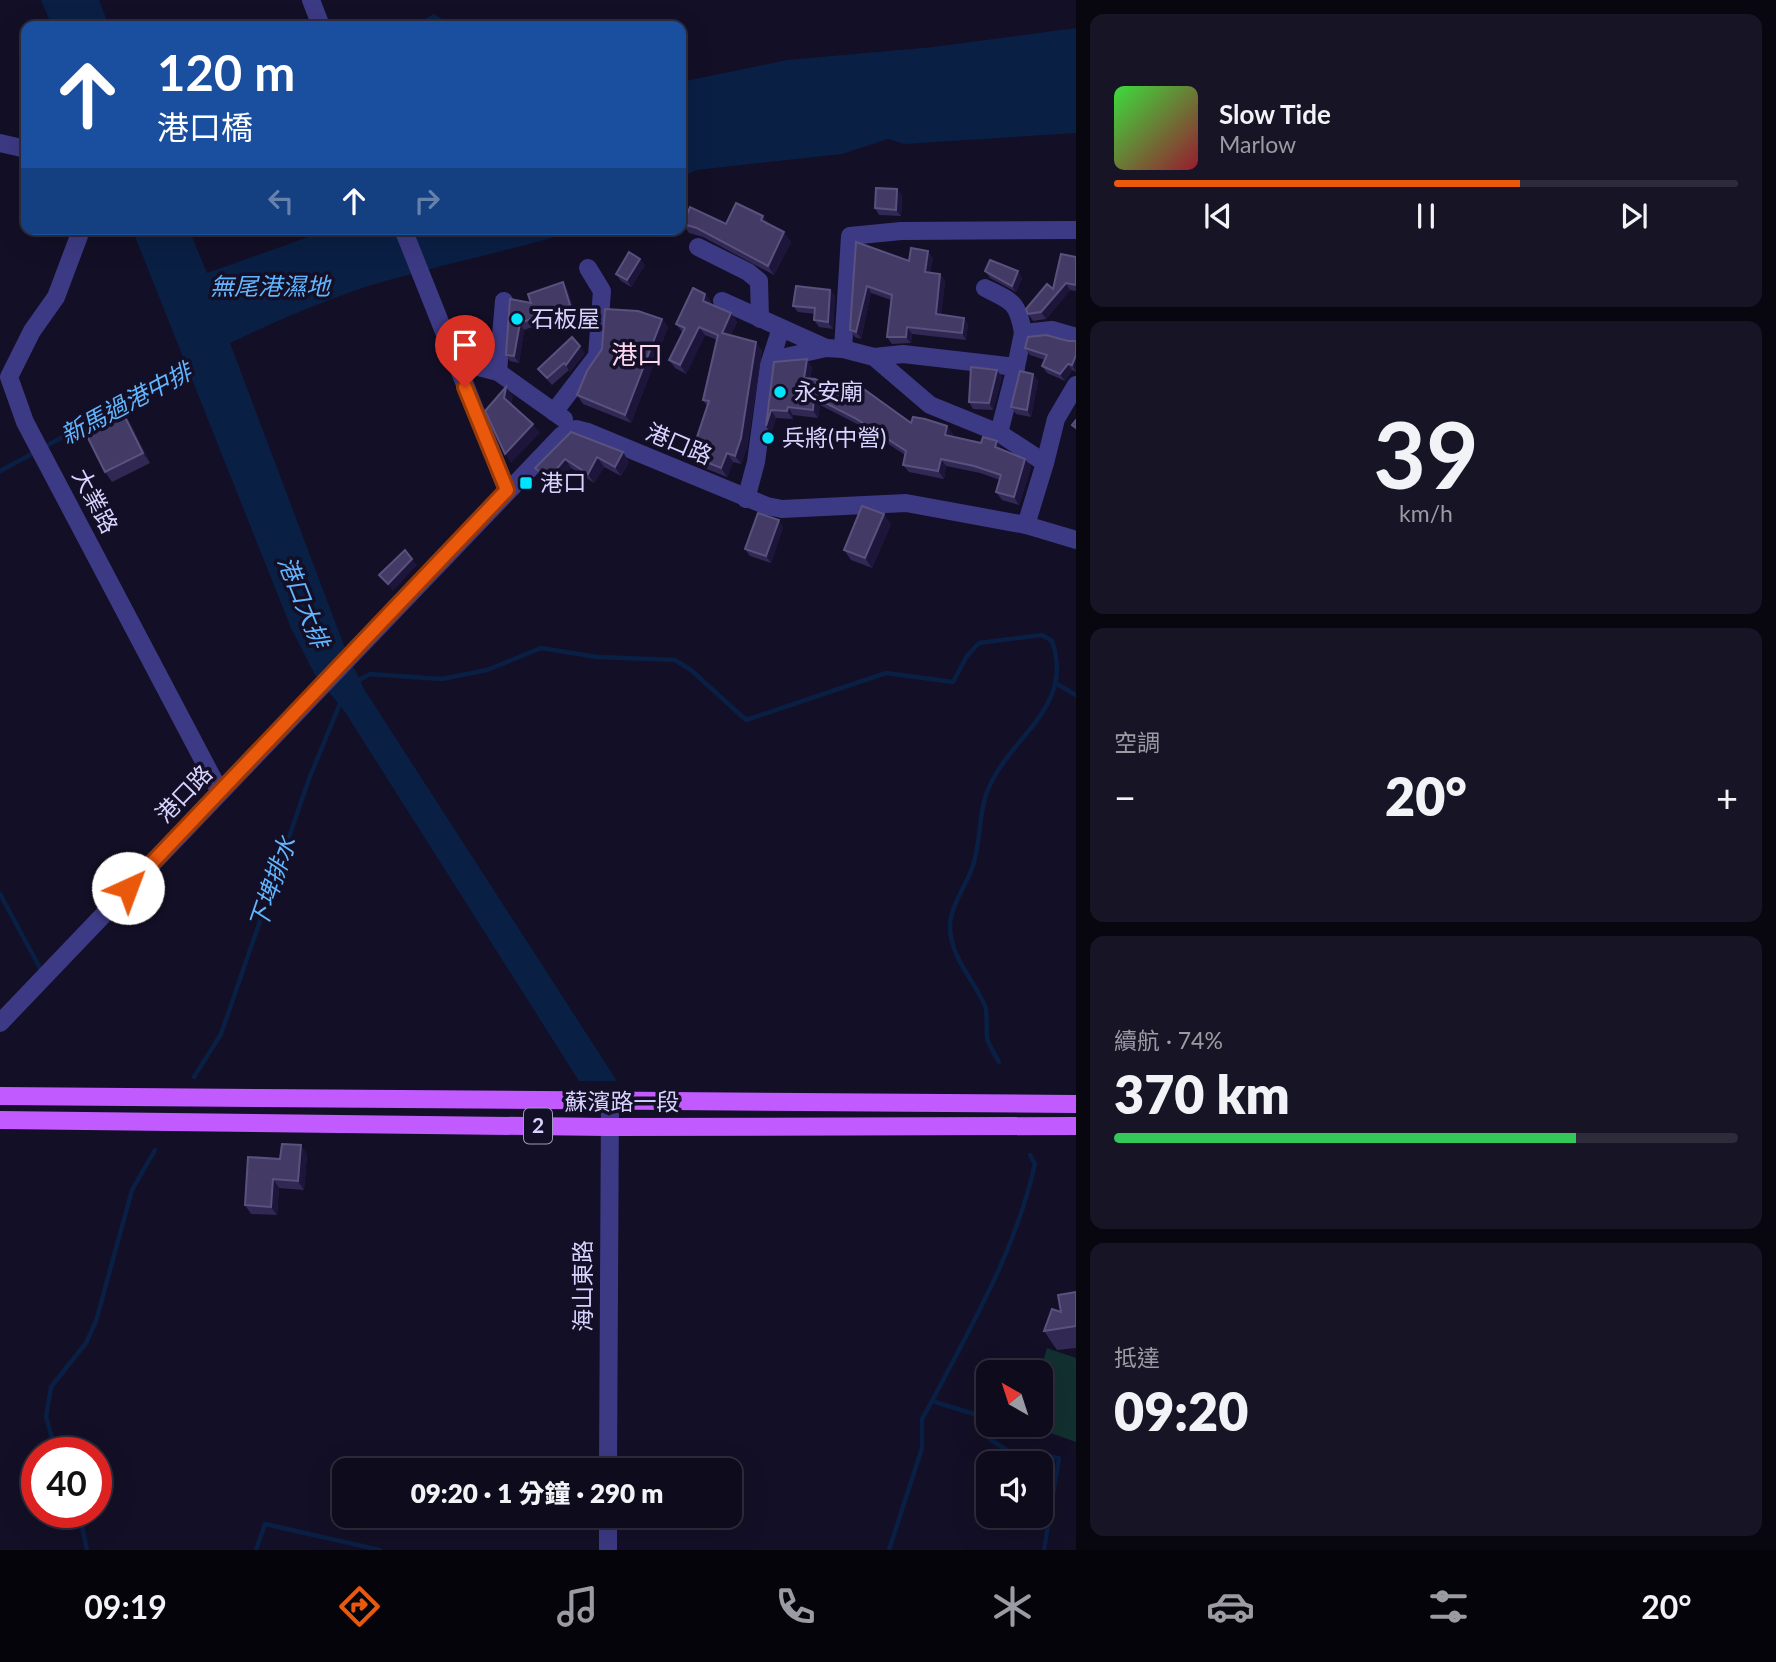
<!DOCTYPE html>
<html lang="zh-TW">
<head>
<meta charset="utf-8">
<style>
  :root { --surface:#0e0b1c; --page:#171425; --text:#f1f3f6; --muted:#9b9ba3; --line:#2e2b3b; --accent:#ea580c }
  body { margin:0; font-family:Lato,"Noto Sans TC",sans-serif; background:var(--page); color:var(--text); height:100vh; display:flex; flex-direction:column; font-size:26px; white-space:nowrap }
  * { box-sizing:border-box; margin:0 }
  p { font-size:23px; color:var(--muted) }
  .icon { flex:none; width:38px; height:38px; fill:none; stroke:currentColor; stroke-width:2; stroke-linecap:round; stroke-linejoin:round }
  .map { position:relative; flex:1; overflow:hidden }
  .panel { display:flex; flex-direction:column; gap:14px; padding:14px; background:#08060f; width:700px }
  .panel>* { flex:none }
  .banner { position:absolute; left:21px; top:21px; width:665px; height:214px; border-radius:14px; box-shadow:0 7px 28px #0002,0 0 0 2px var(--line); background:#1a4fa0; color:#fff; overflow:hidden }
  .needle { width:46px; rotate:321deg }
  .controls { position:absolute; left:976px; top:1360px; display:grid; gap:14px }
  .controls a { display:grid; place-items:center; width:77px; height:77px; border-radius:14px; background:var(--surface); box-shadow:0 7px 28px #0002,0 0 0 2px var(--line); font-size:35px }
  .speed { position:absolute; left:21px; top:1437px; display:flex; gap:14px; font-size:35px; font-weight:700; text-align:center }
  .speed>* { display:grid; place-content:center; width:91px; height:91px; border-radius:50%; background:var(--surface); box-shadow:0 7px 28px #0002,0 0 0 2px var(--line); line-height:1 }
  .speed .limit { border:10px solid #d22; background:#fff; color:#111 }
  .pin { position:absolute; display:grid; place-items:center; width:60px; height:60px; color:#fff; margin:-72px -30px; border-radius:50% 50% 50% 0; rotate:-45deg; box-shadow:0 0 7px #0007 }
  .pin .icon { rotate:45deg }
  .me { position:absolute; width:77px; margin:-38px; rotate:43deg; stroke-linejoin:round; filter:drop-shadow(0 0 5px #0008) }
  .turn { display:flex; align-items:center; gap:24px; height:147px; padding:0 21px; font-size:32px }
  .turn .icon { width:91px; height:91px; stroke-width:2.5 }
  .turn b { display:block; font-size:49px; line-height:60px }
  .lanes { display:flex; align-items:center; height:66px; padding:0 21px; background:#0003; justify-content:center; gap:35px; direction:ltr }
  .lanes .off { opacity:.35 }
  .big { font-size:52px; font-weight:800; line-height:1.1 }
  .panel .card { flex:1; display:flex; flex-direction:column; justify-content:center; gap:10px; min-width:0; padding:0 24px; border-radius:14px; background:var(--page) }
  .panel .dial { align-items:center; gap:0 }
  .dial b { font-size:91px; line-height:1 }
  .song { display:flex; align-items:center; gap:21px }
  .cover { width:84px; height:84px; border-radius:10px; background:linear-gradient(135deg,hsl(120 70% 55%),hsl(350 70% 35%)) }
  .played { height:7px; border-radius:4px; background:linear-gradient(90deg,var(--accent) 65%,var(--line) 65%) }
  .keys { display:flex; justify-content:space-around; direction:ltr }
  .heat { display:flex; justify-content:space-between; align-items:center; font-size:38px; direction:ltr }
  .charge { height:10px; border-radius:5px; background:linear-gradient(90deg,#34c759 74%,var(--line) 0) }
  .trip { position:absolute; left:332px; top:1458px; width:410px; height:70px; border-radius:14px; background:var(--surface); box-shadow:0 7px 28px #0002,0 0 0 2px var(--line); font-weight:800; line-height:70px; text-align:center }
  .menu { display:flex; height:112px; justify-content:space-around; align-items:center; background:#06040b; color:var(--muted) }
  .menu .icon { width:49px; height:49px }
  .menu .on { color:var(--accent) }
  .menu b { font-size:32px; color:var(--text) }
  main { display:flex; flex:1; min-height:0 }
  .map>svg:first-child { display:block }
</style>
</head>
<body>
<main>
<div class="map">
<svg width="1076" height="1550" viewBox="0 0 1076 1550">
  <rect width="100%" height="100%" fill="#130f26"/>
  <polygon fill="#12302f" points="1047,1348 1076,1358 1076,1442 1028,1425 1041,1424 1040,1372"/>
  <g fill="#0a1f44">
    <polygon points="41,0 99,0 109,26 52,26"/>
    <polygon points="434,14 454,26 410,26 411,26"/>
    <polygon points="1076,28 1076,133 904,144 888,139 842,154 696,170 681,178 681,82 787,60 933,47"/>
    <path d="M 132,229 L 189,229 L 207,273 L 331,229 L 581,229 C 518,249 453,262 389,280 C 335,295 281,319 230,343 L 345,648 L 364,689 L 617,1081 L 579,1081 L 345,712 L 315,675 L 291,628 Z"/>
  </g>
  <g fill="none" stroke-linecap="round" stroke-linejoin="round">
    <g stroke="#0a1f44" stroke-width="4.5">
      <polyline points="44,447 191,369"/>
      <polyline points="0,471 32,454"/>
      <path d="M 357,681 L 370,674 L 442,679 L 487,670 L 541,648 L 597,657 L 675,660 L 691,670 L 746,720 L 886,673 L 953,682 L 967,656 L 979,643 L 1042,635 L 1052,641 C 1076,710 1006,737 986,795 C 978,818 981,845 972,868 C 965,888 950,906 950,928 C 951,959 975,981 985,1006 C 988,1015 986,1028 987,1038 C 989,1046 995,1054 999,1062"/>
      <polyline points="1057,684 1076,695"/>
      <polyline points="0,894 40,968"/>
      <polyline points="194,1077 221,1034 309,779 341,701"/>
      <path d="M 1030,1155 L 1035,1164 C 1016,1249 972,1325 932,1401 L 974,1414 L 991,1440 L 1008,1451 L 1059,1458 L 1044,1550"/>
      <polyline points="56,1452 46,1417 51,1387 86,1343 96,1321 132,1190 155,1150"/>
      <polyline points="79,1512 87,1550"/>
      <polyline points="256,1550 265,1524 380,1550"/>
      <polyline points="889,1550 922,1448 922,1419 932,1401"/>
    </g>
    <g stroke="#3d3a85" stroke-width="18">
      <polyline points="311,0 321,26"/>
      <polyline points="0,143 26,149"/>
      <polyline points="78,229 79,236 56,297 32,331 9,377 25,422 220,792"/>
      <polyline points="403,229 507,490"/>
      <polyline points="698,247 748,272 759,281 760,319"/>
      <path d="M 985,288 C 1012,301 1018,302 1023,333"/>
      <polyline points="722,301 826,348"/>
      <polyline points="843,349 850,236 901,231 1076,230"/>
      <polyline points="874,357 903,354 1016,367 999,433"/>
      <polyline points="772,360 826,348 843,349 874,357 930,405 999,433 1045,463 1026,525"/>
      <polyline points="455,361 498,372 564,419"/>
      <polyline points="1016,367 1023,333 1052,330 1076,337"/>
      <polyline points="498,372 504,301"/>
      <polyline points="554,412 597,356 602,291 588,268"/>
      <polyline points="1045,463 1056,419 1076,385"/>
      <polyline points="746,499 756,462 769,365 781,328"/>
      <polyline points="0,1023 562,435 576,429 588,432 767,506 782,509 906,503 1026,525 1076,540"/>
      <polyline points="608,1470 610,1102"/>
      <polyline points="608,1516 608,1550"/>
    </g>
    <g stroke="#c25bff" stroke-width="18">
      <polyline points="0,1096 1076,1104"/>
      <polyline points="0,1120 607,1127 1076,1126"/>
    </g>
  </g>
  <g fill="#312854">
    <polygon points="897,189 902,196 901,216 879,215 875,208"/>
    <polygon points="763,216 769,225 791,242 774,275 703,237 689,233 683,224 726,224"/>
    <polygon points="856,242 909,261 933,258 930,273 940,274 945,281 941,315 968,324 966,340 912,334 911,343 892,344 887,337 891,300 871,293 861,339 855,337 850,330"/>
    <polygon points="1076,257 1076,291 1070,290 1046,319 1033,321 1028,314 1053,289"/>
    <polygon points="640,259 645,265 631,287 621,281 616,274"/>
    <polygon points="985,271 1022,278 1016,292 990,278"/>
    <polygon points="567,289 575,312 524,330 519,363 510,361 506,355 510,299 531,303"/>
    <polygon points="830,290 835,296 833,329 819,327 814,320 815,314 798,312 793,306"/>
    <polygon points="705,294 711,302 710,304 731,313 737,322 731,335 762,350 747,447 741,464 733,462 727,477 702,467 696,458 699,448 695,443 707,406 703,400 717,340 705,335 686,374 675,368 669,360 683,333 676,324"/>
    <polygon points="662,319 668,327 631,423 583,404 577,395"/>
    <polygon points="1068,341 1076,341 1076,372 1072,370 1065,381 1047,373 1042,366 1045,360 1030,355 1025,348"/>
    <polygon points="585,353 570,372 569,370 552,385 538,369"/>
    <polygon points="774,362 812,367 810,379 911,423 947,426 953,434 952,437 981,443 997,441 1002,450 1025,459 1031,467 1019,505 1002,500 996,492 1000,480 980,473 946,466 944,479 909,472 903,465 905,455 861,426 820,405 818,418 793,415 793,419 776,418 771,434 766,426"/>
    <polygon points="1033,374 1038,381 1031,417 1016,414 1011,407"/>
    <polygon points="1002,377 993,410 973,409 969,402"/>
    <polygon points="123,413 130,423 150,463 112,482 105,472"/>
    <polygon points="571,432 629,462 621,476 604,467 594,483 571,468 554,488 541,477 535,468"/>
    <polygon points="891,524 872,568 851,560 844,550"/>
    <polygon points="783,527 771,563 750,556 745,549"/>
    <polygon points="307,1154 304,1190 279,1188 277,1215 251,1214 245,1205 280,1159"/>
    <polygon points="1076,1292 1076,1348 1057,1350 1044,1331 1061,1312"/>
  </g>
  <g fill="#1d163a">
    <polygon points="897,189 902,196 901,216 896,210"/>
    <polygon points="763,216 769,225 761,220"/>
    <polygon points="784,232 791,242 774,275 768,266"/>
    <polygon points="928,251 933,258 929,279 925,272"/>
    <polygon points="640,259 645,265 631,287 627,280"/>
    <polygon points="1018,271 1022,278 1016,292 1012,286"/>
    <polygon points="940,274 945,281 941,321 936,314"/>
    <polygon points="563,282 567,289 575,312 570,305"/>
    <polygon points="1066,283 1070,290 1046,319 1041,312"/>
    <polygon points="867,286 871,293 861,339 856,332"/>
    <polygon points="830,290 835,296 833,329 828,322"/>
    <polygon points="705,294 711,302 709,310 703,301"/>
    <polygon points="731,313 737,322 728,342 722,333"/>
    <polygon points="964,318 968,324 966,340 962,333"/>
    <polygon points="662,319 668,327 631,423 625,415"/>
    <polygon points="520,323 524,330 519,363 514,356"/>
    <polygon points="699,327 705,335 686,374 680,365"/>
    <polygon points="907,327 912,334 911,343 906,337"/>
    <polygon points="756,342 762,350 747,447 741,464 735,456"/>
    <polygon points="580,346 585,353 570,372 566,365"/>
    <polygon points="1076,355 1076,372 1072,365"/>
    <polygon points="807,359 812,367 809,386 804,378"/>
    <polygon points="1068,364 1072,370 1065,381 1060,374"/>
    <polygon points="997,370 1002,377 993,410 989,403"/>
    <polygon points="1033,374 1038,381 1031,417 1027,410"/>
    <polygon points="506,387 513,396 511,408 504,398"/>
    <polygon points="814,397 820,405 818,418 813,410"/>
    <polygon points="788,407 793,415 793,419 787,411"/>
    <polygon points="771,410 776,418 771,434 766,426"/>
    <polygon points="123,413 130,423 150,463 143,453"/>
    <polygon points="533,424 540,433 511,463 505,454"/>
    <polygon points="947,426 953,434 951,443 945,435"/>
    <polygon points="997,441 1002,449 1000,455 995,447"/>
    <polygon points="623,452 629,462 621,476 615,467"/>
    <polygon points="727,453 733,462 727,477 721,468"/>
    <polygon points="597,457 604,467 594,483 588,474"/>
    <polygon points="565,459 571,468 554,488 548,479"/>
    <polygon points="941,459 946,466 944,479 938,471"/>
    <polygon points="1025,459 1031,467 1019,505 1014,497"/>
    <polygon points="884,514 891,524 872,568 865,558"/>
    <polygon points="779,520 783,527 771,563 766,556"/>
    <polygon points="412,559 417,565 393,591 388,584"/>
    <polygon points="301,1145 307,1154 304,1190 298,1181"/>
    <polygon points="273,1179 279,1188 277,1215 271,1207"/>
  </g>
  <g fill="#433a66" stroke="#5a527e" stroke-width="2">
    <polygon points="876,188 897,189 896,210 875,208"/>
    <polygon points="736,203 763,216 761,220 784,232 768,266 697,228 683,224 690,207 726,224"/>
    <polygon points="856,242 909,261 911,248 928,251 925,272 940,274 936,314 964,318 962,333 907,327 906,337 887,337 892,295 867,286 856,332 850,330"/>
    <polygon points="629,252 640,259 627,280 616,274"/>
    <polygon points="1061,254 1076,257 1076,285 1066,283 1041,312 1028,314 1026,309 1047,284 1053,289"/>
    <polygon points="990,260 1018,271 1012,286 985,271"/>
    <polygon points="563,282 570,305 520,323 514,356 506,355 510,299 531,303 528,294"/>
    <polygon points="796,286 830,290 828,322 814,320 815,308 793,306"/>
    <polygon points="693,288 705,294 703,301 731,313 722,333 756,342 741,438 735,456 727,453 721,468 696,458 700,445 695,443 709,401 703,400 718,335 699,327 680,365 669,360 685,328 676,324"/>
    <polygon points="605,309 638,311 662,319 625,415 577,395 587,371 602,349"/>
    <polygon points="1046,335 1068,341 1076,341 1076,355 1072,365 1068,364 1060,374 1042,366 1047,355 1025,348 1028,337"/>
    <polygon points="572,337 580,346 566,365 564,363 547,378 538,369"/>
    <polygon points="807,359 804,378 815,379 850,397 858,385 911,423 913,417 925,419 947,426 945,435 981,443 983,437 997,441 995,447 1025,459 1014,497 996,492 1001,475 974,466 941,459 938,471 903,465 906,451 855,418 814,397 813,410 788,407 787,411 771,410 766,426 774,362"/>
    <polygon points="971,367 997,370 989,403 969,402"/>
    <polygon points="1020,371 1033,374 1027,410 1011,407"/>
    <polygon points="506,387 504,398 533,424 505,454 485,411"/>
    <polygon points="123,413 143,453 105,472 85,432"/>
    <polygon points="1076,420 1076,428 1072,425"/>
    <polygon points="571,432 623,452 615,467 597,457 588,474 565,459 548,479 535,468"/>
    <polygon points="862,506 884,514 865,558 844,550"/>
    <polygon points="758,513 779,520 766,556 745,549"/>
    <polygon points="405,550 412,559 388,584 379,575"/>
    <polygon points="282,1144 301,1145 298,1181 273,1179 271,1207 245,1205 248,1157 280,1159"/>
    <polygon points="1076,1292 1076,1326 1044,1331 1052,1309 1061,1312 1058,1295"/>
  </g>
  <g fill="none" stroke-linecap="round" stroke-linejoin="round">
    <g stroke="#983908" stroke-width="18">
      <polyline id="route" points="128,888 507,490 465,387"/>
    </g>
    <use href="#route" stroke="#ea580c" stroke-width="12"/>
  </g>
  <g fill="#00e5ff" stroke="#130f26" stroke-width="2.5">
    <circle cx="517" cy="319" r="7"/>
    <circle cx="780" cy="392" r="7"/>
    <circle cx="768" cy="438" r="7"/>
    <rect x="519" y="476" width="14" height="14" rx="3.5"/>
  </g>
  <g text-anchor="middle" stroke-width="7" stroke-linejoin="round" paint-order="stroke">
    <rect fill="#130f26" stroke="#9e99be" stroke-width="2" x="524" y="1108.5" width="28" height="35" rx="5"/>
    <g font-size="21" font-weight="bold" fill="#d9d4ff">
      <text x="538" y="1133">2</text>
    </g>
    <g font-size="23" fill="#d9d4ff" stroke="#130f26" text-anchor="start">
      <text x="531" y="327">石板屋</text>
      <text x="794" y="400">永安廟</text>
      <text x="782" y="446">兵將(中營)</text>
      <text x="540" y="491">港口</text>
    </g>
    <g font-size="23" fill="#d9d4ff" stroke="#130f26">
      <text transform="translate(679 444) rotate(23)" y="8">港口路</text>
      <text transform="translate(95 501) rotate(62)" y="8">大業路</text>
      <text transform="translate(184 794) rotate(-46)" y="8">港口路</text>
      <text x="622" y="1110">蘇濱路一段</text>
      <text transform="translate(583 1286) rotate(-90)" y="8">海山東路</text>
    </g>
    <g font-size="24" font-style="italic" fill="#62b6ff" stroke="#130f26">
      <text x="270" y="295">無尾港濕地</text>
      <text transform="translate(126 404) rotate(-28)" y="8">新馬過港中排</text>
      <text transform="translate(303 602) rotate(68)" y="8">港口大排</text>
      <text transform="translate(273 883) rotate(-71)" y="8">下埤排水</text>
    </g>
    <g font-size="26" fill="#ffd6f0" stroke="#130f26">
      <text x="637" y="364">港口</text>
    </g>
  </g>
</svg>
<div class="controls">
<a><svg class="needle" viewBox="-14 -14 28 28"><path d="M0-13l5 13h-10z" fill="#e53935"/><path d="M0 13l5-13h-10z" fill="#9b9ba3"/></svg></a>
<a><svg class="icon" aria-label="sound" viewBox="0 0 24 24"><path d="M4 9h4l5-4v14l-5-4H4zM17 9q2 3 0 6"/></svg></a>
</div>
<div class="speed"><div class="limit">40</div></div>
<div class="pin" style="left:465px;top:387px;background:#d93025"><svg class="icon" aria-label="arrive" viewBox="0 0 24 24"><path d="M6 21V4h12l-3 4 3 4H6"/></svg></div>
<svg class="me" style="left:128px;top:888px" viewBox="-20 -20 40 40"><circle r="19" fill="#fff"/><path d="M0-13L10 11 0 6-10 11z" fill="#ea580c"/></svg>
<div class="trip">09:20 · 1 分鐘 · 290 m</div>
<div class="banner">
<div class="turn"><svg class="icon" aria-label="ahead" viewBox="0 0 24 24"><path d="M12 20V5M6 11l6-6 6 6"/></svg><div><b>120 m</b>港口橋</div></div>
<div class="lanes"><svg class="icon off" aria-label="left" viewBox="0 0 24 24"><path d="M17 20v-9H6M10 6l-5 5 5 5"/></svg><svg class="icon" aria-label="ahead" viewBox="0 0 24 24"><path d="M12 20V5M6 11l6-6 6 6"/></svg><svg class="icon off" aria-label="right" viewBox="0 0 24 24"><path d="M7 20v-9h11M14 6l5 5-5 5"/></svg></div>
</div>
</div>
<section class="panel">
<div class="card">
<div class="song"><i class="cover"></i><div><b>Slow Tide</b><p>Marlow</p></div></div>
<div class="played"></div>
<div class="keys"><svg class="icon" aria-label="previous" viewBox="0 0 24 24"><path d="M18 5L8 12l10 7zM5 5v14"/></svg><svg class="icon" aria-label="pause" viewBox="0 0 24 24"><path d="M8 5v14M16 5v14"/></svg><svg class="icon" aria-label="next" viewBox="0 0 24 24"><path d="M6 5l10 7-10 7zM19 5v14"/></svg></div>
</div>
<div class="card dial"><b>39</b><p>km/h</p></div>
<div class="card"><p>空調</p>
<div class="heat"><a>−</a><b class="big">20°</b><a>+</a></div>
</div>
<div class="card"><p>續航 · 74%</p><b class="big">370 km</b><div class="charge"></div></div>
<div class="card"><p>抵達</p><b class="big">09:20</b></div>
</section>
</main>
<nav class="menu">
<b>09:19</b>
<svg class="icon on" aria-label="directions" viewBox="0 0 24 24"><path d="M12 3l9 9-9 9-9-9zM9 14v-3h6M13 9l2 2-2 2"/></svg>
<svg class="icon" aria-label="music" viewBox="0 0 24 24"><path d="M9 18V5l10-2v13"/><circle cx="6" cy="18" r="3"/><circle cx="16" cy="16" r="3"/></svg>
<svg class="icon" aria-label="phone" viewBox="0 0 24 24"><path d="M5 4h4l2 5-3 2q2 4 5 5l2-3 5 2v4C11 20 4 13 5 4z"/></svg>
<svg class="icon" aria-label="climate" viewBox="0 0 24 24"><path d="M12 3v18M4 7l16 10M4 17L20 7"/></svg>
<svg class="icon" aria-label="car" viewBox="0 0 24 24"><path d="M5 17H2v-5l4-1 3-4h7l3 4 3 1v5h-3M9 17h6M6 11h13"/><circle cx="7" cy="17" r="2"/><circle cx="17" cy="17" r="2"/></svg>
<svg class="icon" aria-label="filters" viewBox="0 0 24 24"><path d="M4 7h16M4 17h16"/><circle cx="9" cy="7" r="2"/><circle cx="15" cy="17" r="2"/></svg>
<b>20°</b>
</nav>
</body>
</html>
